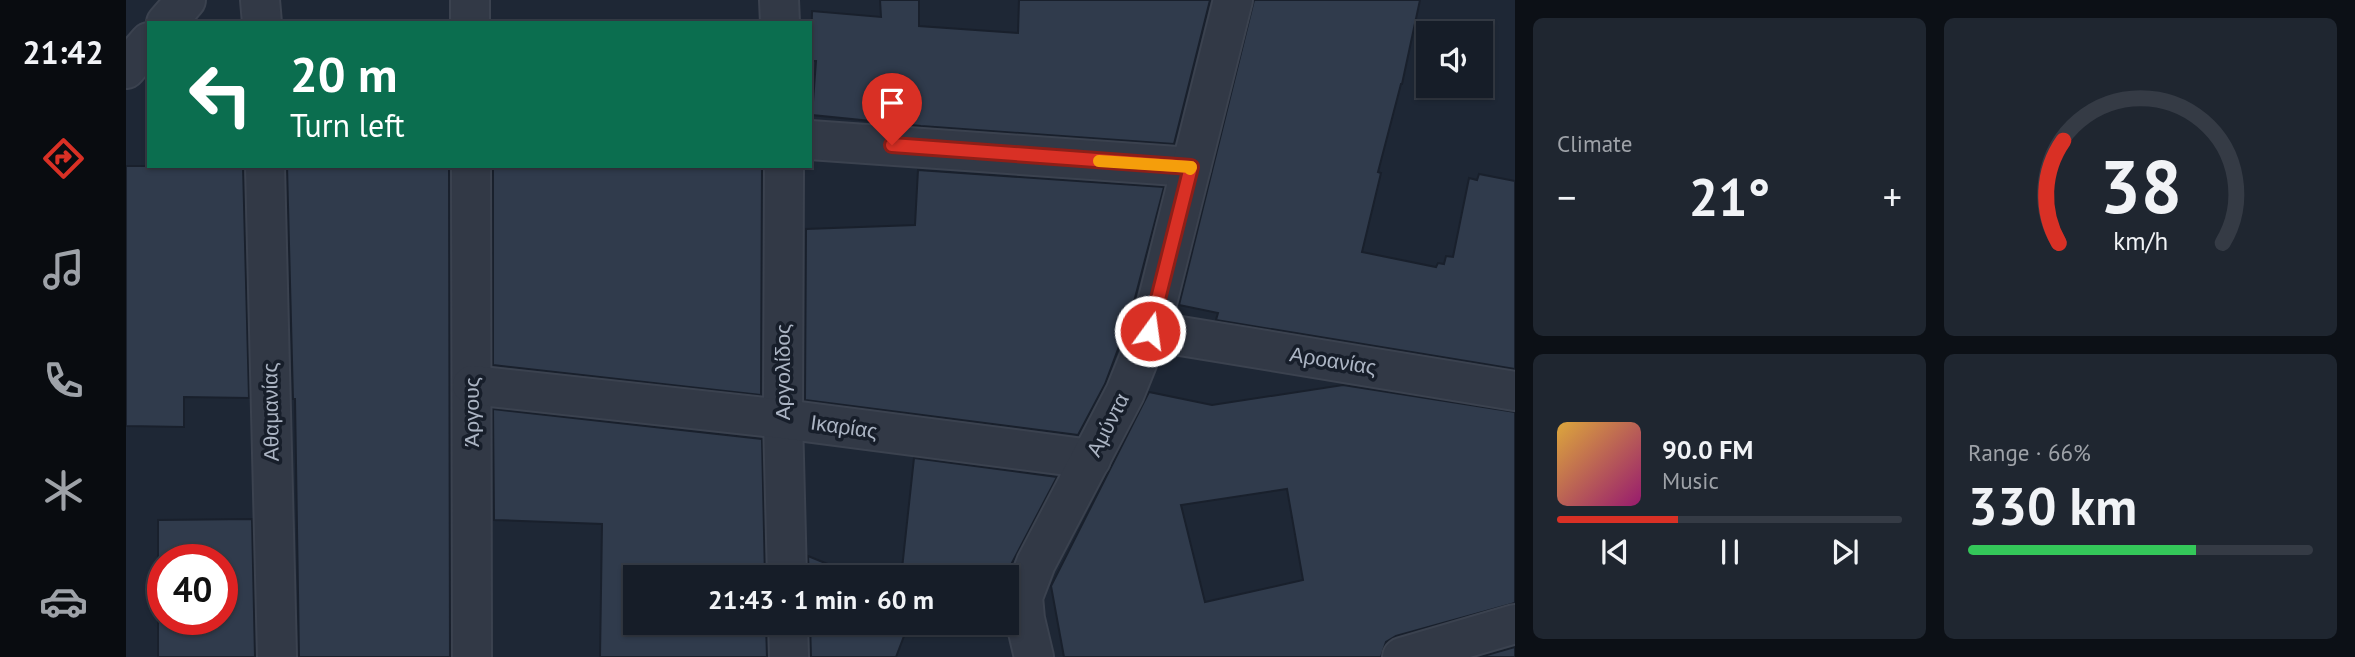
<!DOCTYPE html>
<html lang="en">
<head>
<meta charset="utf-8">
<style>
  :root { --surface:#161d28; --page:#1f2630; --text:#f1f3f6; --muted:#9ea2a8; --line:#353b45; --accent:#d93025 }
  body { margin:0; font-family:"PT Sans",sans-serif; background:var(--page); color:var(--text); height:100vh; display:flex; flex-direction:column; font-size:26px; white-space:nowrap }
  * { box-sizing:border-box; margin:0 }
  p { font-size:23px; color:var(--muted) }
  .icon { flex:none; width:38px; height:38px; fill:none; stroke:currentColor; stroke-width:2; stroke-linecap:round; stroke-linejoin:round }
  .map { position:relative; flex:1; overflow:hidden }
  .drawer { display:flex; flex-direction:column; gap:18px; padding:18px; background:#0c1016; width:840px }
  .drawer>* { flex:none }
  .guide { position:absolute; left:21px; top:21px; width:665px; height:147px; border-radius:0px; box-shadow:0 2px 5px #0004,0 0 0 2px var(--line); background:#0b6e4f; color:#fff; overflow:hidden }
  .controls { position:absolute; left:1290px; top:21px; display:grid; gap:14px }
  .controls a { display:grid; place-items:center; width:77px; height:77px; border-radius:0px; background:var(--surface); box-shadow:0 2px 5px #0004,0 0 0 2px var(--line); font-size:35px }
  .speed { position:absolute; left:21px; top:544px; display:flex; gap:14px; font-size:35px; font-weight:700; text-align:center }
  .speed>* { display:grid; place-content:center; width:91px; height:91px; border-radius:50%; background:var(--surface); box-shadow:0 2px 5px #0004,0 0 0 2px var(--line); line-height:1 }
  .speed .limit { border:10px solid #d22; background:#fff; color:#111 }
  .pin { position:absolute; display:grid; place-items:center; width:60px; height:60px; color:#fff; margin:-72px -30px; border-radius:50% 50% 50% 0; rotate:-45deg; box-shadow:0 0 7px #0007 }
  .pin .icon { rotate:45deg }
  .me { position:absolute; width:77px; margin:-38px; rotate:14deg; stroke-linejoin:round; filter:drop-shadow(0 0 5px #0008) }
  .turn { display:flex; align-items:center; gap:24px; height:147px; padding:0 28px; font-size:32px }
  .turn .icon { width:91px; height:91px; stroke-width:2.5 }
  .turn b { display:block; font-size:49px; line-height:60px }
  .big { font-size:52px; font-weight:700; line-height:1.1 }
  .drawer .card { flex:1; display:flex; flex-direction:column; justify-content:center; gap:10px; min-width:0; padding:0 24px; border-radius:10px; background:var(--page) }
  .drawer .dial { align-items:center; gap:0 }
  .dial svg { height:182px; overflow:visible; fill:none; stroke:var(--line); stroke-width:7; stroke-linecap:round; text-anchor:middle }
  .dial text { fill:var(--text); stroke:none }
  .song { display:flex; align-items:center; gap:21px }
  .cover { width:84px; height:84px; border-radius:10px; background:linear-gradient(135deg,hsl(40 70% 55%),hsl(320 70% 35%)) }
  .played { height:7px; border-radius:4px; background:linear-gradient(90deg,var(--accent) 35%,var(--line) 35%) }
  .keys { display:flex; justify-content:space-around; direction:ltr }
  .heat { display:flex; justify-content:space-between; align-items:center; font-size:38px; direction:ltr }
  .charge { height:10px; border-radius:5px; background:linear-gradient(90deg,#34c759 66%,var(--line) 0) }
  .drawer .tiles { flex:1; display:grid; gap:18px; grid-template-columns:repeat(2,1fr) }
  .trip { position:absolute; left:497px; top:565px; width:396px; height:70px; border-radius:0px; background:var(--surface); box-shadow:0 2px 5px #0004,0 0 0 2px var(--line); font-weight:700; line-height:70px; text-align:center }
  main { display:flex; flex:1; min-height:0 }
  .tab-bar { display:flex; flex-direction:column; width:126px; justify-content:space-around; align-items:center; background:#090c10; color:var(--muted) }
  .tab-bar .icon { width:49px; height:49px }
  .tab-bar .active { color:var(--accent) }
  .tab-bar b { font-size:32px; color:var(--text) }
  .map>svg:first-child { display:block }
</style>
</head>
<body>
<main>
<nav class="tab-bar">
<b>21:42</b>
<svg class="icon active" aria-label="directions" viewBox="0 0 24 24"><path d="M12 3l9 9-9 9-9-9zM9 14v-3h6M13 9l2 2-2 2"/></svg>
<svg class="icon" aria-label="music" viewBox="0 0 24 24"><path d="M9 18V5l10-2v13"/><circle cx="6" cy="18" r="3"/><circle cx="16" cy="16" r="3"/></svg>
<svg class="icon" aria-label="phone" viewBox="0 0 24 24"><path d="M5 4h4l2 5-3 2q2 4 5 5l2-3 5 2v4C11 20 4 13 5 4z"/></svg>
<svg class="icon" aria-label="climate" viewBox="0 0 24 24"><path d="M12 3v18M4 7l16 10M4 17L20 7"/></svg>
<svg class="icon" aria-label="car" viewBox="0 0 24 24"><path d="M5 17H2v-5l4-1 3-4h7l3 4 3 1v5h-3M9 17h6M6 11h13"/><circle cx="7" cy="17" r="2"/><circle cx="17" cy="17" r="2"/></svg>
</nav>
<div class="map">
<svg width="1389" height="657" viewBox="0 0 1389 657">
  <rect width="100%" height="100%" fill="#1e2735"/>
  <g fill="#303b4c" stroke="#19202c" stroke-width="2" fill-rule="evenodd">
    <polygon points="754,0 793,0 793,26 892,33 893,0 1084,0 1048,144 795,126 686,115 690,61 685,61 686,11 755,17"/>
    <polygon points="1128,0 1294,0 1276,84 1275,84 1252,172 1255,173 1236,252 1310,267 1312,263 1318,264 1320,256 1327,257 1343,178 1351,180 1353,174 1389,181 1389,369 1090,320 1092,313 1053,305"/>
    <polygon points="0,166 117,166 123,398 58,397 58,427 0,426"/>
    <polygon points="161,166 323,166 324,657 173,657 169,399 167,399"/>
    <polygon points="367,166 636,166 635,395 367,365"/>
    <polygon points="792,170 1038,187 1004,317 979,384 952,435 679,400 680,229 789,225"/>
    <path d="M 1217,385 L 1389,412 L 1389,603 L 1270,636 L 1260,642 L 1255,657 L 938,657 L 925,586 L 1023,392 L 1086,405 ZM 1161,489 L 1177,580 L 1079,602 L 1055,505 Z"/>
    <polygon points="367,409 636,439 639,578 509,578 509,623 640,623 641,657 474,657 476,524 368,520"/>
    <polygon points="788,458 931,477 878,578 775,578"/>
    <path d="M 126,519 L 129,657 L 32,657 L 32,520 ZM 37,560 L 96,560 L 96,620 L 37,620 Z"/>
    <polygon points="682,556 736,578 683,578"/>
    <polygon points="684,623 783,623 770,657 685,657"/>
    <polygon points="1389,647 1389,657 1354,657"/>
  </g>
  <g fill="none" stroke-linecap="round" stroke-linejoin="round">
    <g stroke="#3b424f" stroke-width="42">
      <g id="minor">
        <polyline points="134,0 136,23"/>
        <polyline points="344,0 344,23"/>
        <polyline points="653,0 654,23"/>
        <polyline points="40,23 60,0"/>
        <polyline points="0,69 23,42"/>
        <polyline points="684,140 1065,167"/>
        <polyline points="139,166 151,657"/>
        <polyline points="345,166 346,657"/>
        <polyline points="658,166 657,419 661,578"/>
        <polyline points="1024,331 1389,391"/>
        <polyline points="346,385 657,419 965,459"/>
        <polyline points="662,623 663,657"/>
        <polyline points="908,657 899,619 897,597 910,563 999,393 1024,331 1107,0"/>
        <polyline points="1276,657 1389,624"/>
      </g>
    </g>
    <use href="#minor" stroke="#323946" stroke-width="38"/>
  </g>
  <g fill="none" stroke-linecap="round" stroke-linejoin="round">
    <g stroke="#8d1f18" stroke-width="18">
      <polyline id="route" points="766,145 1065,167 1024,331"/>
    </g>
    <use href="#route" stroke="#d93025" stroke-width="12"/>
    <polyline stroke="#f59e0b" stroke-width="12" points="973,161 1065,167 1064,169"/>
  </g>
  <g text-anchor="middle" stroke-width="7" stroke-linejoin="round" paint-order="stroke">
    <g font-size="21" fill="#abb4c3" stroke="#171e2a">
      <text transform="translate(1207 361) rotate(9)" y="7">Αροανίας</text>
      <text transform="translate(657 372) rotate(-90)" y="7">Αργολίδος</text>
      <text transform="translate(145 412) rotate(-91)" y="7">Αθαμανίας</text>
      <text transform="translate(346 412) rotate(-90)" y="7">Άργους</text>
      <text transform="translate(982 425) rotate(-63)" y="7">Αμύντα</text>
      <text transform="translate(718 427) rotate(8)" y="7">Ικαρίας</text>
    </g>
  </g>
</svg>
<div class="controls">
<a><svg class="icon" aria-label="sound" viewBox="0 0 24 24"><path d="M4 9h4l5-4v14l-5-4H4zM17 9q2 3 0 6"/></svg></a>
</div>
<div class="speed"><div class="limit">40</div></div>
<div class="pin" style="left:766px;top:145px;background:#d93025"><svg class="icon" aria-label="arrive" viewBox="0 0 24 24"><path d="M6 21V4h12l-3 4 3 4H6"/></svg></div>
<svg class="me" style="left:1024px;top:331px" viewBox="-20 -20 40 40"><circle r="17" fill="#d93025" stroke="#fff" stroke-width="3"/><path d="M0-11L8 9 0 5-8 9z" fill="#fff"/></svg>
<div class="trip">21:43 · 1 min · 60 m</div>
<div class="guide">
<div class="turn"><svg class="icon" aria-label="left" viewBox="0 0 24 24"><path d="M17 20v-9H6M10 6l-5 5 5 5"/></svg><div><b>20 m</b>Turn left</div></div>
</div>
</div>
<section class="drawer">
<div class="tiles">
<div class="card"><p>Climate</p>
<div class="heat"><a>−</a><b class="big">21°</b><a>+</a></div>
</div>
<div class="card dial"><svg viewBox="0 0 100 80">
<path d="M14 69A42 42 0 1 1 86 69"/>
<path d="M14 69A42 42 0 0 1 16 24" stroke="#d93025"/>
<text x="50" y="56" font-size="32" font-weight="700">38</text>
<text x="50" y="72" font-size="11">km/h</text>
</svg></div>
<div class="card">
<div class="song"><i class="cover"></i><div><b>90.0 FM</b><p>Music</p></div></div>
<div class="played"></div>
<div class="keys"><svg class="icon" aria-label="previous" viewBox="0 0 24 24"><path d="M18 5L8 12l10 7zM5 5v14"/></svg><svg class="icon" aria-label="pause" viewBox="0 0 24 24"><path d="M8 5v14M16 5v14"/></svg><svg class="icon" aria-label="next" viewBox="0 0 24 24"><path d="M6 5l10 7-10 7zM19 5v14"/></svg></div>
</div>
<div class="card"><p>Range · 66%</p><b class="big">330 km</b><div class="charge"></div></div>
</div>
</section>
</main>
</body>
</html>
